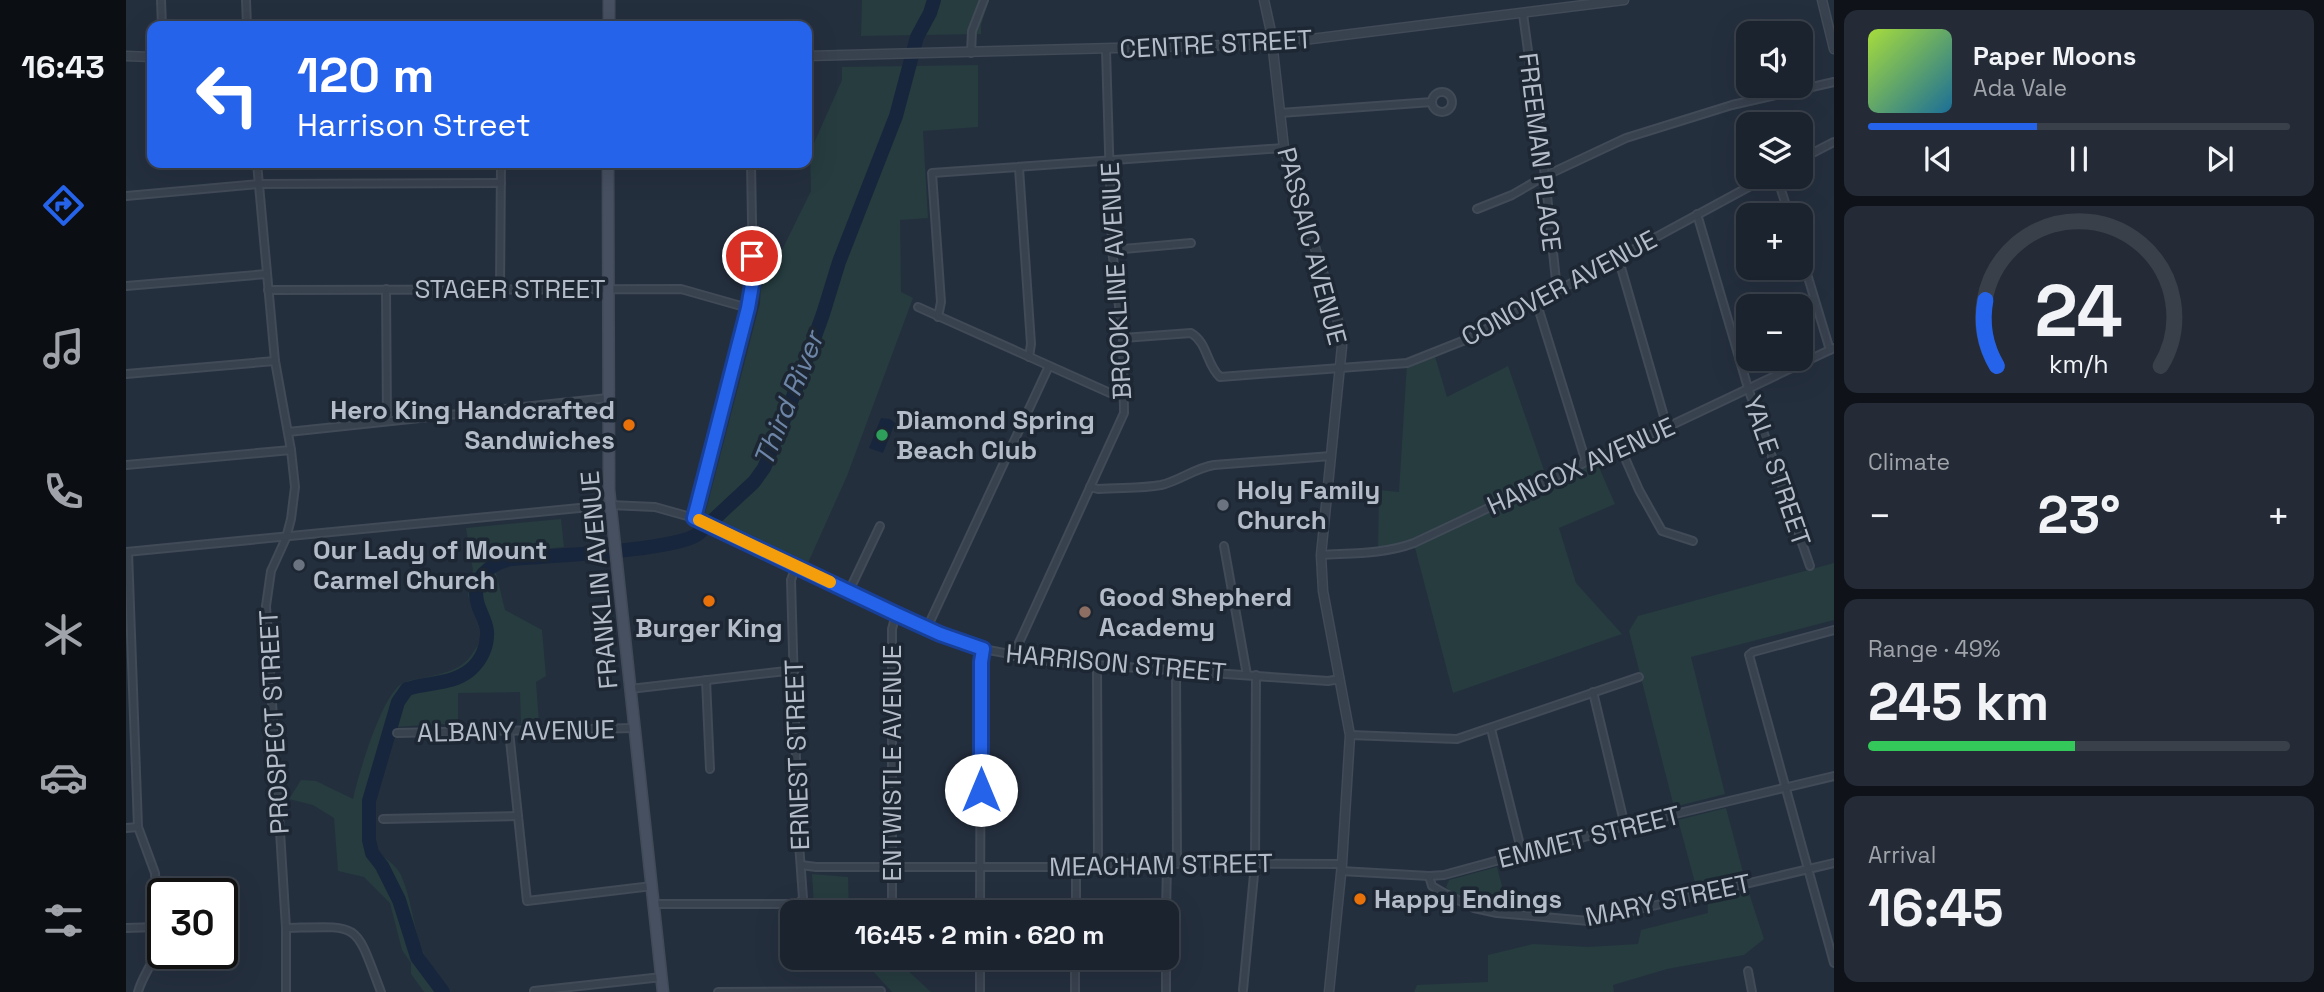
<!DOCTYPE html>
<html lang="en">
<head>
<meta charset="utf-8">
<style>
  :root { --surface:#1b232e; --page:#242b36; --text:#f1f3f6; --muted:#a0a4aa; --line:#39404a; --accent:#2563eb }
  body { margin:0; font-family:"Space Grotesk",sans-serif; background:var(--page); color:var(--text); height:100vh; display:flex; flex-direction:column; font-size:26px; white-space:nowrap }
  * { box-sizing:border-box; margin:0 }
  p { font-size:23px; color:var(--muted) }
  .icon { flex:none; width:38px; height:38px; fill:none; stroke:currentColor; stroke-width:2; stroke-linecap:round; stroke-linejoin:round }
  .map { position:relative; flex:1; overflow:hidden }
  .panel { display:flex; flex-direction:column; gap:10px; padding:10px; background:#0f1319; width:490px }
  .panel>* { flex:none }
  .hud { position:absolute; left:21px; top:21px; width:665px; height:147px; border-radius:14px; box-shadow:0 7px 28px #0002,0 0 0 2px var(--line); background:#2563eb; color:#fff; overflow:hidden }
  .fabs { position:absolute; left:1610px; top:21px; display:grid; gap:14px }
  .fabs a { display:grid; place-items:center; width:77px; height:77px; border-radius:14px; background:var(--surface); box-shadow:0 7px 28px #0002,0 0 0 2px var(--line); font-size:35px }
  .speed { position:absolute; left:21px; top:878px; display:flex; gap:14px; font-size:35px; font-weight:700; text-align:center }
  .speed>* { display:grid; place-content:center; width:91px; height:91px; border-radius:50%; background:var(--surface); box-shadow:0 7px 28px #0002,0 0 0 2px var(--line); line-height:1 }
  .speed .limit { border:4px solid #111; border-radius:10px; background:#fff; color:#111 }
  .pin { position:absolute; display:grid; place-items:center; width:60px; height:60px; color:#fff; margin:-30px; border:4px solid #fff; border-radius:50%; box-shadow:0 2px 7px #0007 }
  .me { position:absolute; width:77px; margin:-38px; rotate:0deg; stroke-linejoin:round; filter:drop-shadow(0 0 5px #0008) }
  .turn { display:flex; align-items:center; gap:24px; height:147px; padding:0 35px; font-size:32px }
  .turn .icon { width:91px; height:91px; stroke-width:2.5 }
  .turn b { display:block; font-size:49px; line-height:60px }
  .big { font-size:52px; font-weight:700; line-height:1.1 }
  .panel .tile { flex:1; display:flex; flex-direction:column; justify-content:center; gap:10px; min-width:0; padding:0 24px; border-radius:14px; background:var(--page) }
  .panel .dial { align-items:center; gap:0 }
  .dial svg { height:182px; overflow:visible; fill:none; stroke:var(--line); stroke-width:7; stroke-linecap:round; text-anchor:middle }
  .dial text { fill:var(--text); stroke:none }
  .song { display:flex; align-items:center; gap:21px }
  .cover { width:84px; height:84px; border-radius:10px; background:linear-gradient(135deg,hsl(80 70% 55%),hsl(200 70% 35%)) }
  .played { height:7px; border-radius:4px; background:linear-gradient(90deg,var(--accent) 40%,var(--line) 40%) }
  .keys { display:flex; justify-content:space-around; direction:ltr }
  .heat { display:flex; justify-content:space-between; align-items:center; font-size:38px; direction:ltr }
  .charge { height:10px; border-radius:5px; background:linear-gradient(90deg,#34c759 49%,var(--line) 0) }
  .trip { position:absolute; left:654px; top:900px; width:399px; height:70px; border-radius:14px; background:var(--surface); box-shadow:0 7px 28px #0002,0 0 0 2px var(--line); font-weight:700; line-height:70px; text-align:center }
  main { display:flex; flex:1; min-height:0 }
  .tabs { display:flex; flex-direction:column; width:126px; justify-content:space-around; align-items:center; background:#0b0e12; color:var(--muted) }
  .tabs .icon { width:49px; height:49px }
  .tabs .selected { color:var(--accent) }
  .tabs b { font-size:32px; color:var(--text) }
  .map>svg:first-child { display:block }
</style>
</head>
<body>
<main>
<nav class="tabs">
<b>16:43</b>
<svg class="icon selected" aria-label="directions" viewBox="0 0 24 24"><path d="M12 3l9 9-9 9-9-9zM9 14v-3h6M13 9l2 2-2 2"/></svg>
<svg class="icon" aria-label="music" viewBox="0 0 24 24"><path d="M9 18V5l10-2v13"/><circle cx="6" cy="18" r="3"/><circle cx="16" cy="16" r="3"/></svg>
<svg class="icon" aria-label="phone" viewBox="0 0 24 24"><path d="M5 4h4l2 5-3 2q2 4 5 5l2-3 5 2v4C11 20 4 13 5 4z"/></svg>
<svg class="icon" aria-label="climate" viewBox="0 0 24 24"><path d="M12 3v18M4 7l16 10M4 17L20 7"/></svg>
<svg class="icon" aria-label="car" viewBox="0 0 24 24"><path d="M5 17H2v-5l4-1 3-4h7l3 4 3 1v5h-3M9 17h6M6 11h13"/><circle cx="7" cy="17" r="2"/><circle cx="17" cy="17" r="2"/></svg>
<svg class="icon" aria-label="filters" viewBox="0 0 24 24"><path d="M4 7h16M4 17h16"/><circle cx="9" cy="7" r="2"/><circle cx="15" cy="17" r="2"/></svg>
</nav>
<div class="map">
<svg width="1708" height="992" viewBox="0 0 1708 992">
  <rect width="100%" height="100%" fill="#242f3e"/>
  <g fill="#263c3f">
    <polygon points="736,0 863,0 855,25 855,34 735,36"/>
    <polygon points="852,65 852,127 797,131 802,218 774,220 775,292 787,298 721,476 682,563 579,514 634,303 637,254 654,254 685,191 684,152 716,80 716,67"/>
    <polygon points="1308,353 1321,397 1382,366 1421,479 1469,458 1489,504 1433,528 1450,583 1496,634 1327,693 1288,544 1252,552 1253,490 1273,492 1281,363"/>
    <path d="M 435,519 L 438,547 L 373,553 L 370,573 L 379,610 L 416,630 L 420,676 L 410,682 L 413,723 L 395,724 L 394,692 L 332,693 L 332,726 L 314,724 L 269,727 L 264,729 C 256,753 235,816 243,839 C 248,854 268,860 275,875 C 285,897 287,924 295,947 C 301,963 315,978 324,992 L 298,992 L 285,974 L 285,963 L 276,950 L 264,903 L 238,877 L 212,871 L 208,818 L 187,805 L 163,799 L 175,780 L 190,781 L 227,799 C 232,776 256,693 277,683 C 283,680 292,679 298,678 C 331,670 341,668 356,637 L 342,595 L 347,570 L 340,528 Z"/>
    <polygon points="1708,563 1708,620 1565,657 1599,794 1548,807 1503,631 1512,616"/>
    <polygon points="1600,808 1619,880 1571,890 1552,820"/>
    <path d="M 1371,867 L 1382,909 C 1362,907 1333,904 1320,887 L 1323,880 Z"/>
    <polygon points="686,874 722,877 723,912 693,912 688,906"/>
    <polygon points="1622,890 1638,939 1618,955 1541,969 1487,985 1488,992 1288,992 1291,985 1362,982 1362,955 1407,944 1462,947 1512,944 1515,930 1582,913 1581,899"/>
    <polygon points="734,957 767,957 805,992 766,992"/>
  </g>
  <polygon fill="#17263c" points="755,418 764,419 769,423 757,453 743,448"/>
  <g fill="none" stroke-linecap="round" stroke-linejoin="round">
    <path stroke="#17263c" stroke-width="14" d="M 317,992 L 291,957 L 273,900 L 256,866 L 246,853 L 243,840 L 243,801 L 272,702 L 281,689 C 302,682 326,685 344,670 C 355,661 362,646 361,631 C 360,622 355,614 352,605 C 344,580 362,564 385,559 C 420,556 549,551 572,534 L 628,482 L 638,468 L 664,405 L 697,314 L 713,262 L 770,116 L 791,37 L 804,13 L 808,0"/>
    <g stroke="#414a57" stroke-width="10">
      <g id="minor">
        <polyline points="35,0 36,26"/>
        <polyline points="120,0 121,26"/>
        <polyline points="1397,14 1419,176 1431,290"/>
        <polyline points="845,53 846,31 858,0"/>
        <circle cx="1316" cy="102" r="10"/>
        <polyline points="1154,113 1306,102"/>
        <polyline points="1675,159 1708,142"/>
        <polyline points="131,163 149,361 165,450 169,487 165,519 160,538 145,571 140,606 160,928 160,992"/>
        <polyline points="893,168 905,344 903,357"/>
        <polyline points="1651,177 1663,215"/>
        <polyline points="0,196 133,184 375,183"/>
        <polyline points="1351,209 1386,195 1419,176 1500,138 1606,105 1708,82"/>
        <polyline points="1571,214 1622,388 1684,566"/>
        <polyline points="986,250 1065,243"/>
        <polyline points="1675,254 1704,350"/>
        <polyline points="1492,257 1541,427"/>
        <polyline points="0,286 141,274"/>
        <polyline points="374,288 375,163"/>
        <polyline points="260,289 261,421"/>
        <polyline points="142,290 555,289 622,308"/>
        <polyline points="1410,301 1460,462"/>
        <polyline points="792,307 984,393 998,394"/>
        <polyline points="812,317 815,302 806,173 1158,148"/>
        <path d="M 997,338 L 1065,333 C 1082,343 1080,364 1094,377 L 1281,363 L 1344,338 L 1641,177"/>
        <polyline points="0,374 149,361"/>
        <polyline points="162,432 482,398"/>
        <polyline points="1495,449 1513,490 1536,531 1567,541"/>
        <polyline points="0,465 165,450"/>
        <path d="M 964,487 L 972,489 C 993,487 1014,489 1035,485 C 1053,481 1069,468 1088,465 L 1205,456"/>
        <polyline points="568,518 622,308 627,279 625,163"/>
        <polyline points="1098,546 1121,675"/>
        <polyline points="0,552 484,505 529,507 568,518 770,614 815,634 857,649 927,662 1202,681 1214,679"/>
        <path d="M 2,552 L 12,827 L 29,873 L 33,937 C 33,957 17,973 12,992"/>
        <path d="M 1195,555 C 1227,553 1258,554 1288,543 L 1460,462 L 1495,449 L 1708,348"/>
        <polyline points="723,591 754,526"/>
        <polyline points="801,628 923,366"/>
        <polyline points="1708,630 1627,652 1623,655 1708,963"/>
        <polyline points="887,656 998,413 997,338 986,250 980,50"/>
        <polyline points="971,665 972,863"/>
        <polyline points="1050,670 1051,864"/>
        <polyline points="580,680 584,769"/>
        <polyline points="504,689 669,670"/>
        <polyline points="1467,692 1499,826"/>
        <polyline points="1365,729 1396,853"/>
        <polyline points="383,731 401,901 526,886"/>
        <polyline points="271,733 508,728"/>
        <polyline points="1224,735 1331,739 1513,677"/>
        <polyline points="257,819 392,816"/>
        <polyline points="0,828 12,827"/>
        <polyline points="675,865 690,867 957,867 972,863 1216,864"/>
        <polyline points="1215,871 1303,876 1318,875 1499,826 1708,776"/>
        <polyline points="1303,876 1306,886 1316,892 1348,908 1371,913 1463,921 1708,863"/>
        <polyline points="528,904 668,904 674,902 677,898 672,830 665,580 670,566"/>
        <polyline points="766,912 766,629 770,614"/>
        <polyline points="854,912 855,662 857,649"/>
        <polyline points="950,912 950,867"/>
        <polyline points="1040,912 1041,864"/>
        <polyline points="0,928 31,927"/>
        <path d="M 160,928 C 236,926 228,921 255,992"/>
        <polyline points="765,964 765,957"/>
        <polyline points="1622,971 1626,992"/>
        <polyline points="1117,990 1129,864 1130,675"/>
        <polyline points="408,991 536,977"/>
        <polyline points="592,992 755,991"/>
        <polyline points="854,992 854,957"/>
        <polyline points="949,992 949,957"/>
        <polyline points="1040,992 1040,957"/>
      </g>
    </g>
    <g stroke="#414a57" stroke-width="11">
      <g id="tertiary">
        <polyline points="1138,0 1145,32 1158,148 1214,328 1216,346 1195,555 1197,591 1224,735 1216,864 1203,992"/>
        <polyline points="1696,0 1708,49"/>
        <polyline points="0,56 26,57"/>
        <polyline points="681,56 1145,44 1498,0"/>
      </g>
    </g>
    <g stroke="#414a57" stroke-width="13">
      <g id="secondary">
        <polyline points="483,0 483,26"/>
        <polyline points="482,163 483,490 537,992"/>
      </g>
    </g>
    <use href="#minor" stroke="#38414e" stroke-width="6"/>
    <use href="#tertiary" stroke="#38414e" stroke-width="8"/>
    <use href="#secondary" stroke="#465061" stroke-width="10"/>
  </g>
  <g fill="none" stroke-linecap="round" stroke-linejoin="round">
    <g stroke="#184099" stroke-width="18">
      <polyline id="route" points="626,256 627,279 622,308 568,518 770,614 814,634 857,649 855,662 855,790"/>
    </g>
    <use href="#route" stroke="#2563eb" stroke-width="12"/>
    <polyline stroke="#f59e0b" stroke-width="12" points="573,520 704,582"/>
  </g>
  <g fill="#e8710a" stroke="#1d2633" stroke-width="2.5">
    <circle cx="503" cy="425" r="7"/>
    <circle cx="583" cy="601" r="7"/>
    <circle cx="1234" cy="899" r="7"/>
  </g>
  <circle fill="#2e9e5b" stroke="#1d2633" stroke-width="2.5" cx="756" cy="435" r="7"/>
  <g fill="#6b7280" stroke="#1d2633" stroke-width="2.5">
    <circle cx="1097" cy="505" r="7"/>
    <circle cx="173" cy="565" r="7"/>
  </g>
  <circle fill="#8d6e63" stroke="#1d2633" stroke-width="2.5" cx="959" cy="612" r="7"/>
  <g text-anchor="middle" stroke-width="7" stroke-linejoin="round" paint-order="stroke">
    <g font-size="26" fill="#b4bcc9" stroke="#1d2633">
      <text transform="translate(1090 44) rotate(-3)" y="9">CENTRE STREET</text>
      <text transform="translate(1414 152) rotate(83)" y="9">FREEMAN PLACE</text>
      <text transform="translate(1186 246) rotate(75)" y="9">PASSAIC AVENUE</text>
      <text transform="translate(990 281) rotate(-93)" y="9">BROOKLINE AVENUE</text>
      <text transform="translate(1433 288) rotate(-28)" y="9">CONOVER AVENUE</text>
      <text x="384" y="298">STAGER STREET</text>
      <text transform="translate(1455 466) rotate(-24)" y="9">HANCOX AVENUE</text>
      <text transform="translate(1651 471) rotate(71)" y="9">YALE STREET</text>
      <text transform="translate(473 580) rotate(-95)" y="9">FRANKLIN AVENUE</text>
      <text transform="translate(990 663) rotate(5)" y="9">HARRISON STREET</text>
      <text transform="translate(148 722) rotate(-93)" y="9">PROSPECT STREET</text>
      <text transform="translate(390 731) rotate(-1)" y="9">ALBANY AVENUE</text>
      <text transform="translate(671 755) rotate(-92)" y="9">ERNEST STREET</text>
      <text transform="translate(766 763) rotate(-90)" y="9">ENTWISTLE AVENUE</text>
      <text transform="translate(1463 837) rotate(-14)" y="9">EMMET STREET</text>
      <text transform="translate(1035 865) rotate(-1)" y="9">MEACHAM STREET</text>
      <text transform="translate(1542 900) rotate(-12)" y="9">MARY STREET</text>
    </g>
    <g font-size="26" font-weight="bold" fill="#b4bcc9" stroke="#1d2633" text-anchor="start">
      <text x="489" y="419" text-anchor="end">Hero King Handcrafted<tspan x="489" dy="30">Sandwiches</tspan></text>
      <text x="770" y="429">Diamond Spring<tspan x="770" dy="30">Beach Club</tspan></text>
      <text x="1111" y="499">Holy Family<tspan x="1111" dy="30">Church</tspan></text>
      <text x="187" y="559">Our Lady of Mount<tspan x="187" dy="30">Carmel Church</tspan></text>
      <text x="973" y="606">Good Shepherd<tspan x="973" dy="30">Academy</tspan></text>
      <text x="583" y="637" text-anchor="middle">Burger King</text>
      <text x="1248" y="908">Happy Endings</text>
    </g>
    <g font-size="28" font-style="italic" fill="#6d86a8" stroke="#1d2633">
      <text transform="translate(662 399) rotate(-68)" y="10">Third River</text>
    </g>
  </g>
</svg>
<div class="fabs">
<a><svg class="icon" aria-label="sound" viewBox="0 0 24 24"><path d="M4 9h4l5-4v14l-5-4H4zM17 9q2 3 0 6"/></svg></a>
<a><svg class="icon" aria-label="layers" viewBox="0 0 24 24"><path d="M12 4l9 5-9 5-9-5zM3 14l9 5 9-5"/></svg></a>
<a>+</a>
<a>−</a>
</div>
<div class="speed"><div class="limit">30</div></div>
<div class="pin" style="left:626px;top:256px;background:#d93025"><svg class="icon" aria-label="arrive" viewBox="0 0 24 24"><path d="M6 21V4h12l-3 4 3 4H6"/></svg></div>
<svg class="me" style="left:855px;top:790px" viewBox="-20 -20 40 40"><circle r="19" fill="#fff"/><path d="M0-13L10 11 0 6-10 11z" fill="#2563eb"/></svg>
<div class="trip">16:45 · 2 min · 620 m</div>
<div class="hud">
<div class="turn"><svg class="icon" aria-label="left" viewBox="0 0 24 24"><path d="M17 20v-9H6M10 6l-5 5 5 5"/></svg><div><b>120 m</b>Harrison Street</div></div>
</div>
</div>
<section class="panel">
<div class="tile">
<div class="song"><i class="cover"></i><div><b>Paper Moons</b><p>Ada Vale</p></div></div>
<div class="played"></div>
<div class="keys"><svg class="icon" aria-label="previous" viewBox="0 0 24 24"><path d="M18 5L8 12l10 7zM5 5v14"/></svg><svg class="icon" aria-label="pause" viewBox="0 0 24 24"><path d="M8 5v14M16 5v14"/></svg><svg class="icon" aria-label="next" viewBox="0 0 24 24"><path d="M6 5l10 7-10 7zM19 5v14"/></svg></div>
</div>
<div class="tile dial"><svg viewBox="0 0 100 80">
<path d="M14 69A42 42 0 1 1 86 69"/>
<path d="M14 69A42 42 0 0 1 9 40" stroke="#2563eb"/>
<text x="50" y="56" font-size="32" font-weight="700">24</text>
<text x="50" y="72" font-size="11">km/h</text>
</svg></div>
<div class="tile"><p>Climate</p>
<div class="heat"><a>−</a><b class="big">23°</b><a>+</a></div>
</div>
<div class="tile"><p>Range · 49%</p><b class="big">245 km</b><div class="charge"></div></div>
<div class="tile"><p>Arrival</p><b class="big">16:45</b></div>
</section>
</main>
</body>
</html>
